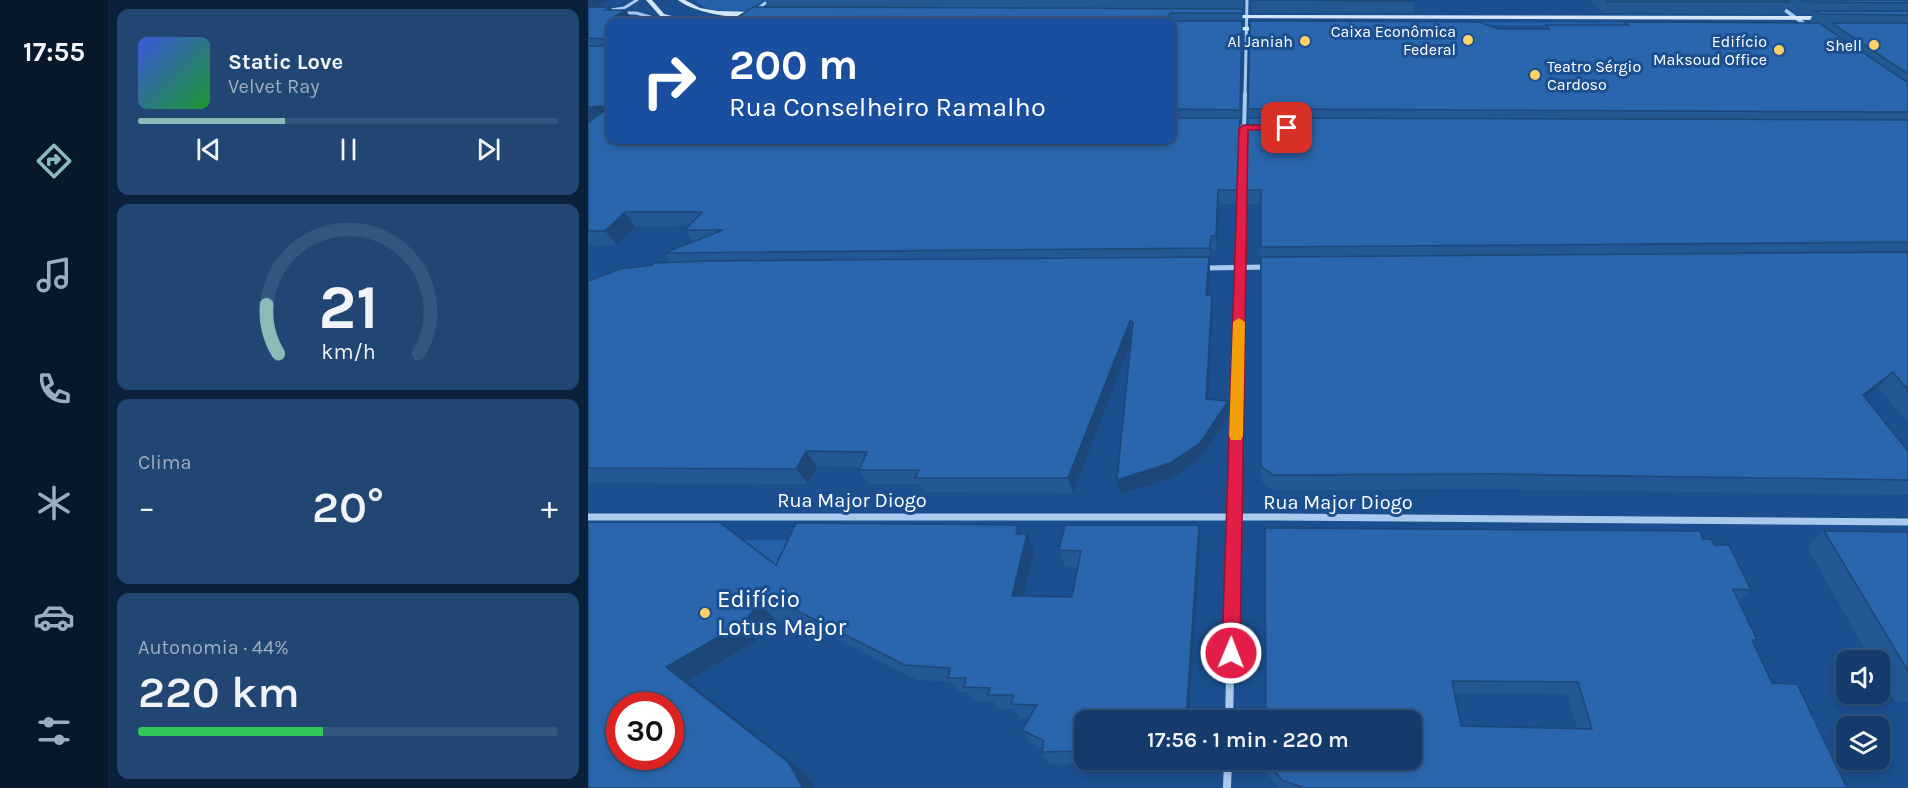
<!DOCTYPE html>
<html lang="pt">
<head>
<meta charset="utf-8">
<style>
  :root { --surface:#143b6b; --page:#214673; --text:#f1f3f6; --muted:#9dadc1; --line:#33557e; --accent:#8bbbb9 }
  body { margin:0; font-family:Karla,sans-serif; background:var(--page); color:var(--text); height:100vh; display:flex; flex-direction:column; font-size:22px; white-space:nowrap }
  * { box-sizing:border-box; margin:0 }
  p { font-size:20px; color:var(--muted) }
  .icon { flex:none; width:33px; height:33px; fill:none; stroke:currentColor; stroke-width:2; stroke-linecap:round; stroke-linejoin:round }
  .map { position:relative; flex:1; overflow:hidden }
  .side { display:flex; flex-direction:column; gap:9px; padding:9px; background:#0b203b; width:480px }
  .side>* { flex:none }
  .banner { position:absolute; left:18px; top:18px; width:570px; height:126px; border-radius:12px; box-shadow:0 3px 9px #0003,0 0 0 2px var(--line); background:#1a4fa0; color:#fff; overflow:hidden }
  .controls { position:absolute; left:1248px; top:650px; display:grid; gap:12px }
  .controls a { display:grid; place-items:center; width:54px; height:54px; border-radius:12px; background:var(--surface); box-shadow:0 3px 9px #0003,0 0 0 2px var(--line); font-size:30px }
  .speed { position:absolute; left:18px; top:692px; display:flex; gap:12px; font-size:30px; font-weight:700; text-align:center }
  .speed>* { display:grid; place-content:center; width:78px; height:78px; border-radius:50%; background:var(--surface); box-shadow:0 3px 9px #0003,0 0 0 2px var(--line); line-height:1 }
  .speed .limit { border:9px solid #d22; background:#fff; color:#111 }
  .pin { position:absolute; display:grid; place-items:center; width:51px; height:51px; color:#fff; margin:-26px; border-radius:12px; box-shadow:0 3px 9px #0006 }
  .me { position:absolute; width:66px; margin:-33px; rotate:1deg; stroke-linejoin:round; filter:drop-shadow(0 0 4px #0008) }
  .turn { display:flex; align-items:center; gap:21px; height:126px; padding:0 24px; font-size:27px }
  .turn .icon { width:78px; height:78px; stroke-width:2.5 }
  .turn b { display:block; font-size:42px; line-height:51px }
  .big { font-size:45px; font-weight:600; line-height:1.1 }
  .side .tile { flex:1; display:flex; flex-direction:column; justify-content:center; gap:9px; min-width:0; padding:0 21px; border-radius:12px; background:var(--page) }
  .side .dial { align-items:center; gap:0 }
  .dial svg { height:156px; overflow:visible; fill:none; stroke:var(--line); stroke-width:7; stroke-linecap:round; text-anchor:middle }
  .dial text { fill:var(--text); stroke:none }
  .song { display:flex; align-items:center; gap:18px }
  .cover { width:72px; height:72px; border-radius:9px; background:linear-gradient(135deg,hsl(230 70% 55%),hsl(130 70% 35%)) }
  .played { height:6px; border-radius:3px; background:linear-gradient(90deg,var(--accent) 35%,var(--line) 35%) }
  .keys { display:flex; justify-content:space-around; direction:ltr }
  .heat { display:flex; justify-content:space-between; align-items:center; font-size:33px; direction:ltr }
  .charge { height:9px; border-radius:4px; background:linear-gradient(90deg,#34c759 44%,var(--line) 0) }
  .trip { position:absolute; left:486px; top:710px; width:348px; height:60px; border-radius:12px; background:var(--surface); box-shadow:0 3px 9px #0003,0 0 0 2px var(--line); font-weight:600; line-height:60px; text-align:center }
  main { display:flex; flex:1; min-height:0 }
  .tab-bar { display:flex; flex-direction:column; width:108px; justify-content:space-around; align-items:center; background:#08182b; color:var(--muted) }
  .tab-bar .icon { width:42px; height:42px }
  .tab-bar .active { color:var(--accent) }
  .tab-bar b { font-size:27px; color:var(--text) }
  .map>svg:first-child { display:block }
</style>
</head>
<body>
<main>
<nav class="tab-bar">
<b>17:55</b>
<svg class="icon active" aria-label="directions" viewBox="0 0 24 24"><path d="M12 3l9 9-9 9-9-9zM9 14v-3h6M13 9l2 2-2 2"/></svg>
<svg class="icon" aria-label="music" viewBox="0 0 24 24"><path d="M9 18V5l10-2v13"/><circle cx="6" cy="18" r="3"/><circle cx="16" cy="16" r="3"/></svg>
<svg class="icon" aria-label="phone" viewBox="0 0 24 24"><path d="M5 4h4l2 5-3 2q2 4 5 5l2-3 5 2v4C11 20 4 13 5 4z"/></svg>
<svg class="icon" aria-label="climate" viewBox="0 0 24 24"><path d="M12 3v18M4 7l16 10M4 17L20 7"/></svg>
<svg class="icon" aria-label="car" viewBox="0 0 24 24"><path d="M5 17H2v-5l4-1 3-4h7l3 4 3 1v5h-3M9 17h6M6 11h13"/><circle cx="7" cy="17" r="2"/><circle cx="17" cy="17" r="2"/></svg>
<svg class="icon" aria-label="filters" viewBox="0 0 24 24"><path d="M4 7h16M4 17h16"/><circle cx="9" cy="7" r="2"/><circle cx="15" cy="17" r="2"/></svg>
</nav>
<section class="side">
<div class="tile">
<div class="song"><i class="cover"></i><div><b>Static Love</b><p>Velvet Ray</p></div></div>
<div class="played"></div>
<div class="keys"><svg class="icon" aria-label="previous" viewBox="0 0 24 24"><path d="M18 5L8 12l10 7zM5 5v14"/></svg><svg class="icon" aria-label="pause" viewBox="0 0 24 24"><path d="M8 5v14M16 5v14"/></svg><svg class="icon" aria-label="next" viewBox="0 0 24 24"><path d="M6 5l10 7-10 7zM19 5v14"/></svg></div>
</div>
<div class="tile dial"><svg viewBox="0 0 100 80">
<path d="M14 69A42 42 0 1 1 86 69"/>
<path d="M14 69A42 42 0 0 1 8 44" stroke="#8bbbb9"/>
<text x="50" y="56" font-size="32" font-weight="700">21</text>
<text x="50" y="72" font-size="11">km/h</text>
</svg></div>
<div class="tile"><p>Clima</p>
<div class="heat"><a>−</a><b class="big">20°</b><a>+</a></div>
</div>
<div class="tile"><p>Autonomia · 44%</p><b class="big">220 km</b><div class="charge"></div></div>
</section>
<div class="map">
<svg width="1320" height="788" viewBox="0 0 1320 788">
  <rect width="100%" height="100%" fill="#1b4f8f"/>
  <g fill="#2461a8">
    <path d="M 108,0 L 176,0 L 161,11 C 147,10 117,14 108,0 Z"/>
    <polygon points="774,22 1196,23 1200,26 775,25"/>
    <polygon points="147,540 223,540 198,594"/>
  </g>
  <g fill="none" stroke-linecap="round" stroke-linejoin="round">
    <g stroke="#a9c9ee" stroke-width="3">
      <polyline points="17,11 36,8 49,0"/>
      <polyline points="167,11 181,0"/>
      <polyline points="34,13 48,13 80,22"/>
      <polyline points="657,96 659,0"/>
    </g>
    <g stroke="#a9c9ee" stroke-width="4">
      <polyline points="644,127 667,127"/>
      <polyline points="654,215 657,94"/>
    </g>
    <g stroke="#a9c9ee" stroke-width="5">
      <polyline points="616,268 680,267"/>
      <polyline points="650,365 654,214"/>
    </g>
    <g stroke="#a9c9ee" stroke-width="7">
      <polyline points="0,517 690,517 1320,522"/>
      <polyline points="645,553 650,363"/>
    </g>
    <g stroke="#a9c9ee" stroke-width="8">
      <polyline points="641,720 645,551"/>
      <polyline points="639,788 640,759"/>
    </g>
    <polygon fill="#a9c9ee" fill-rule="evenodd" points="1180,0 1186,0 1228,30 1223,31"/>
    <g fill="#d6e6fa" fill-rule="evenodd">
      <polygon points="58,0 64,0 76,14 107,22 98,22 72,16"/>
      <path d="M 90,0 L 97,0 L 112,8 L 130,11 L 170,12 L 173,14 C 155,22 106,13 90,0 Z"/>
      <polygon points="640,15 1238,16 1241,18 1238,20 638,18"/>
      <polygon points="639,27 678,27 681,29 678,31 637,30 637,28"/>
    </g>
  </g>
  <g fill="#245895" fill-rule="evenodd">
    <polygon points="0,0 21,0 9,7 22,7 24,10 38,10 42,17 584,140 584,22 180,7 177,0 655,0 650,204 631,204 629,250 623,250 622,262 621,262 622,272 620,295 624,295 625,311 619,400 641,416 613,458 584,478 532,494 543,342 485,493 336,492 331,484 281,484 271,470 272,467 229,466 220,484 0,483 0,281 64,265 82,262 76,253 105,242 97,230 100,226 47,227 29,245 0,246"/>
    <polygon points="663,0 827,1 825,13 663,12"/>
    <polygon points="1003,0 1320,0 1320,423 1290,387 1277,397 1320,451 1320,495 901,489 684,490 673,481 672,204 658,204 662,21 911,29 957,29 958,25 1036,25 1037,22 1221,23 1225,14 1209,14 1199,7 1195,14 1015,13"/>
    <polygon points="611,525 613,542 601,720 496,720 496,759 599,759 599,760 462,764 454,752 454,749 443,743 434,730 441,718 432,718 427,709 410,709 405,701 386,701 379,692 371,692 363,682 329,680 214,621 193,621 187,619 176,636 100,681 218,774 227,788 0,788 188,565 439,534 446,551 436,596 484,597 490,568 477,567 471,550"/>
    <path d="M 677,528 L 1126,545 L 1163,590 L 1151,601 L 1169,640 L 1165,643 L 1184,683 L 1259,788 L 691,788 L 677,771 L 677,759 L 824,759 L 824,720 L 677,720 ZM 867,693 L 979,694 L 989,728 L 873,726 Z"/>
    <polygon points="1236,531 1320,532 1320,702 1307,701 1292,675 1292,660 1283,660 1219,547"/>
  </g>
  <g fill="#1d4779">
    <polygon points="0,0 21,0 6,8 0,9"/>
    <polygon points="22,7 28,16 38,10 45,22 31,22 17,10"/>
    <polygon points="14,106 22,119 2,121 7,129 0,135 0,107"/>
    <polygon points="630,190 631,204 629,250 628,236"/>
    <polygon points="37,212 47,227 29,245 17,231"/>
    <polygon points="623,236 623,250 622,262 622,248"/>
    <polygon points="621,257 622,272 619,310 618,295"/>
    <polygon points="624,295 625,311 619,415 618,399"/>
    <polygon points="542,321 545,337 485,493 480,478"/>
    <polygon points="1305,372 1290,387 1261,410 1275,395"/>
    <polygon points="640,401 641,416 613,458 584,478 532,494 529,480"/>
    <polygon points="218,451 229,466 220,484 208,469"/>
    <polygon points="430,525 437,541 439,534 446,551 432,612 424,596 428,534"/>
    <polygon points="611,525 613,542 601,720 598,720"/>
    <polygon points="170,603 187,619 176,636 100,681 218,774 227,788 215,788 78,667"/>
  </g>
  <g fill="#2a66ad" stroke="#1d4779" stroke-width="1.5" fill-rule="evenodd">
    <polygon points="663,0 824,0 827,1"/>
    <polygon points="1018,0 1198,0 1201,2 1019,2"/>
    <polygon points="1212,0 1320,0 1320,3 1215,2"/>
    <polygon points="0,7 22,7 17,10 38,10 27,16 78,20 96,22 22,22 22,140 584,140 584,118 652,118 650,190 630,190 628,236 623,236 622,248 76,253 135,230 97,230 114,212 37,212 17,231 0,231 0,123 17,110 14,106 0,107 0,46 14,46 18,43 15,39 0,38"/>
    <polygon points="165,7 655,9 655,13 583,13 581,15 583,21 654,21 652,110 584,109 584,22 142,22"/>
    <polygon points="1227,11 1320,11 1320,15 1232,14"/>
    <polygon points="662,21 891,22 911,29 961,29 958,25 1040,25 1037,22 1231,23 1320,83 1320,112 660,109"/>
    <polygon points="1244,23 1320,23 1320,74"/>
    <polygon points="660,118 1320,120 1320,242 673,247 673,190 658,190"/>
    <polygon points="1320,252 1320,390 1305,372 1275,395 1320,451 1320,480 907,474 685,475 673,466 673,257"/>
    <polygon points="621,257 618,295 624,295 618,399 640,401 612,443 582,463 529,480 545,322 542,321 480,478 327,478 331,470 271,470 279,452 218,451 208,469 0,468 0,281 32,269 64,265 66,263 120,261"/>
    <path d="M 0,522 L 131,522 L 188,565 L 208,523 L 430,525 L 428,534 L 439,534 L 424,596 L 484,597 L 493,551 L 471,550 L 477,525 L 611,525 L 598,720 L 496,720 L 496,751 L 454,752 L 456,741 L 434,730 L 449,705 L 423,704 L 426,695 L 400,695 L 402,688 L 376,687 L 378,678 L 360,678 L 362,668 L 317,665 L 198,605 L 176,605 L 170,603 L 158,621 L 78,667 L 200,762 L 215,788 L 0,788 ZM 32,705 L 82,705 L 82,756 L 32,756 Z"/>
    <path d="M 677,528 L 1112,531 L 1115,539 L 1123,539 L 1126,545 L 1141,545 L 1163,590 L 1145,589 L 1169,640 L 1164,640 L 1184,683 L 1209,684 L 1259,788 L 717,788 L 694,780 L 678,761 L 678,759 L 824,759 L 824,720 L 678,720 ZM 864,681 L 990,682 L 1004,729 L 873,726 Z"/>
    <polygon points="1236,531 1320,532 1320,671"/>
  </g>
  <polygon fill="#e11d48" stroke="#92132f" stroke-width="1.5" points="699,125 702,126 702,130 660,130 652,653 649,659 643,662 636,659 634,653 651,128 656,125"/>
  <polygon fill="#f59e0b" points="651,318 657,322 655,436 653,440 643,440 641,436 645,322"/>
  <g fill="#ffd166" stroke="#1b4f8f" stroke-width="2">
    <circle cx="880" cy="40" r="6"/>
    <circle cx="717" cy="41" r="6"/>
    <circle cx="1286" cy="45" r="6"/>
    <circle cx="1191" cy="50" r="6"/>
    <circle cx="947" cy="75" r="6"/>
    <circle cx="117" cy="613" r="6"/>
  </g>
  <g text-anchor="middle" stroke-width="6" stroke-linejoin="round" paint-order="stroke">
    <g font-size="16" fill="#fff" stroke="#1b4f8f" text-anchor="end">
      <text x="868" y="37">Caixa Econômica<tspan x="868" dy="18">Federal</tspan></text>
      <text x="705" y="47">Al Janiah</text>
      <text x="1179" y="47">Edifício<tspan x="1179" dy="18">Maksoud Office</tspan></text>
      <text x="1274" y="51">Shell</text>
      <text x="959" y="72" text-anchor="start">Teatro Sérgio<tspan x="959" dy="18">Cardoso</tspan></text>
    </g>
    <g font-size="20" fill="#fff" stroke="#1b4f8f">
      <text x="264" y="507">Rua Major Diogo</text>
      <text x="750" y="509">Rua Major Diogo</text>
    </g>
    <g font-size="24" fill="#fff" stroke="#1b4f8f" text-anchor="start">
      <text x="129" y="607">Edifício<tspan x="129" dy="28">Lotus Major</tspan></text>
    </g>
  </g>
</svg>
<div class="controls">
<a><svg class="icon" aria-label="sound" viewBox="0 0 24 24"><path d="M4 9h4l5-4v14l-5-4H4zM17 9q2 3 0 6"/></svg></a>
<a><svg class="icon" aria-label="layers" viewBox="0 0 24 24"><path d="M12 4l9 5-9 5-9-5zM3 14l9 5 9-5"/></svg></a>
</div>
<div class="speed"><div class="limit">30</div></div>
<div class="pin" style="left:699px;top:128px;background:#d93025"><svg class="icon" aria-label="arrive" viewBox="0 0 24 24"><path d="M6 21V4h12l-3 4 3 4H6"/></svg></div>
<svg class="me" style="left:643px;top:653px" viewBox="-20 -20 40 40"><circle r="17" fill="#e11d48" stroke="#fff" stroke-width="3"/><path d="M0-11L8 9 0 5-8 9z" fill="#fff"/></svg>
<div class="trip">17:56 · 1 min · 220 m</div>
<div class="banner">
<div class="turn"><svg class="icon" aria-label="right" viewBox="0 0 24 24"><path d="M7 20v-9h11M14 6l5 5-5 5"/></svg><div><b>200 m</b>Rua Conselheiro Ramalho</div></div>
</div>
</div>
</main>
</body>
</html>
